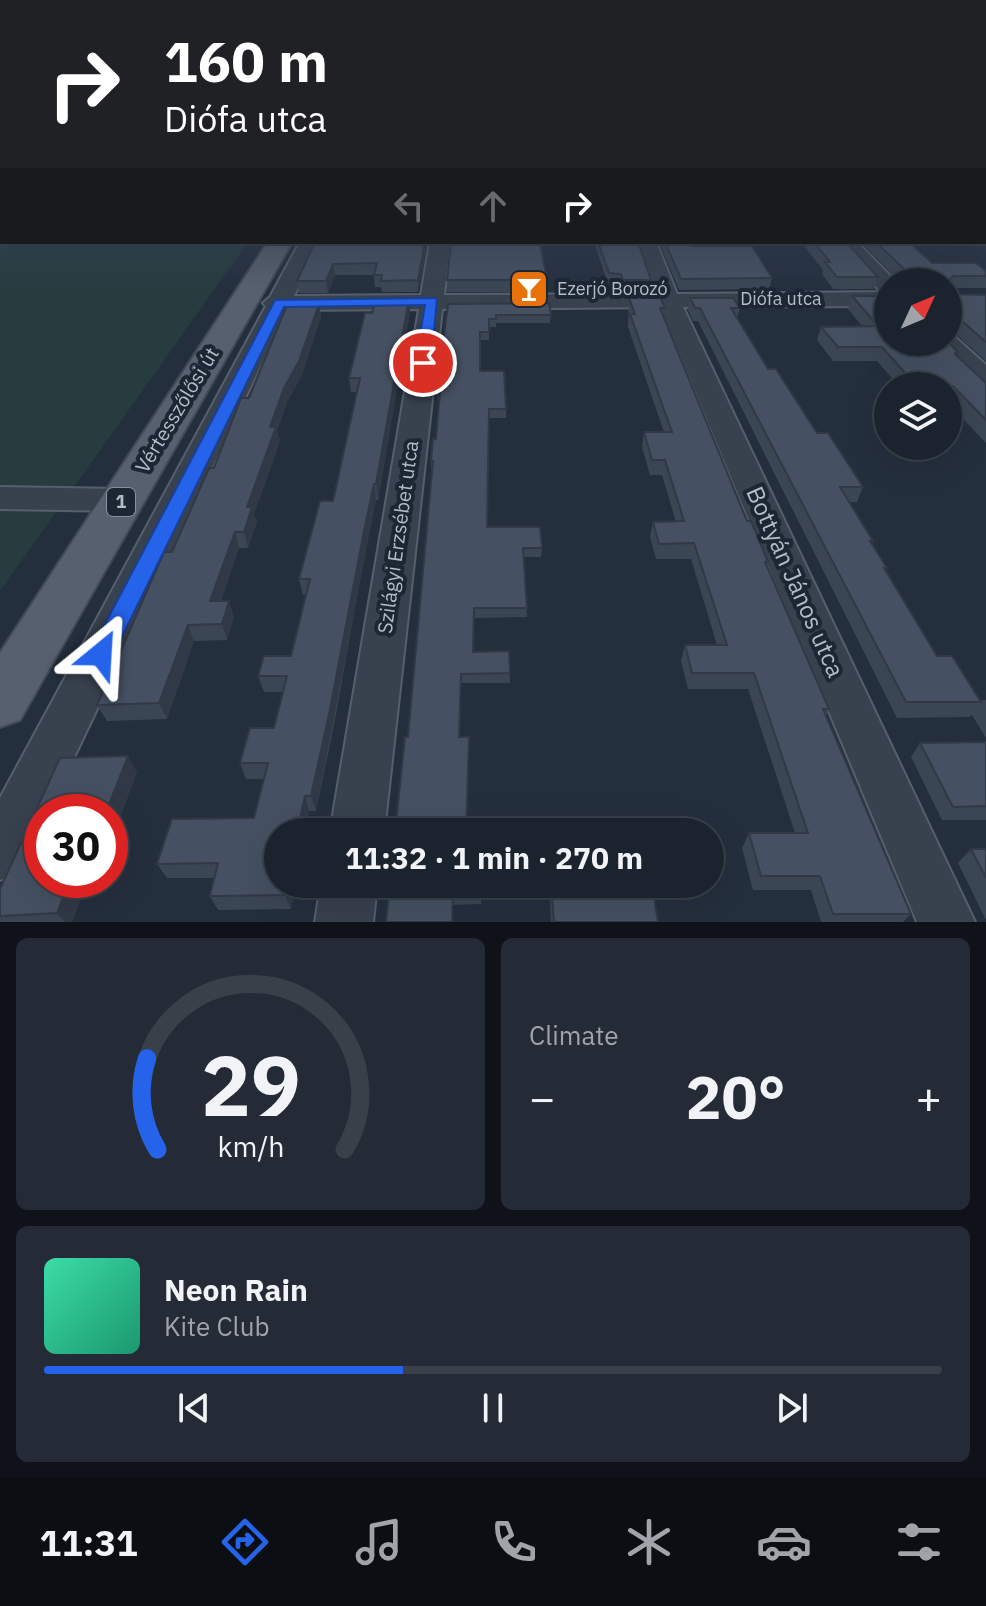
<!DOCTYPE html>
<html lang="en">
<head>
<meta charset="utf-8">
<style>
  :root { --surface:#1b232e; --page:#242b36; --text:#f1f3f6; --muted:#a0a4aa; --line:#39404a; --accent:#2563eb }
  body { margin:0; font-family:"IBM Plex Sans",sans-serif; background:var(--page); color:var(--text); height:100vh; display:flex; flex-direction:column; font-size:30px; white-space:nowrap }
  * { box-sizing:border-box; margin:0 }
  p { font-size:26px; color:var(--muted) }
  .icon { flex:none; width:44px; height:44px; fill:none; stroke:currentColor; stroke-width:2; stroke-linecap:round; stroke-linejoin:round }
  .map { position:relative; height:922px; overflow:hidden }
  .sheet { display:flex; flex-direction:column; gap:16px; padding:16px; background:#0f1319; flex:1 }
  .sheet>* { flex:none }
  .banner { position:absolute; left:0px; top:0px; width:986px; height:244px; box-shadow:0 8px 32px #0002,0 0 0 2px var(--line); background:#202124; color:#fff; overflow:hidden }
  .needle { width:52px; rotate:46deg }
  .controls { position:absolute; left:874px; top:268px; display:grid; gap:16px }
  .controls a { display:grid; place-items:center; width:88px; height:88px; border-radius:50%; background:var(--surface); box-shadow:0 8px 32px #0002,0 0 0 2px var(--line); font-size:40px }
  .speed { position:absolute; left:24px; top:794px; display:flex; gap:16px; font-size:40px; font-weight:700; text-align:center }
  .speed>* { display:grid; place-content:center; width:104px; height:104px; border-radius:50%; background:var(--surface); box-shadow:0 8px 32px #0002,0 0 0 2px var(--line); line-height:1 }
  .speed .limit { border:12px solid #d22; background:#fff; color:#111 }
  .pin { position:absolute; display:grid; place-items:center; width:68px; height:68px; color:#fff; margin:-34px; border:4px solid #fff; border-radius:50%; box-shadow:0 2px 8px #0007 }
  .me { position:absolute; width:88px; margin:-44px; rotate:27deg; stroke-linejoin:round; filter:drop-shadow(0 0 6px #0008) }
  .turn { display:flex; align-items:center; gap:28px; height:168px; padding:0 32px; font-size:36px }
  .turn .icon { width:104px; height:104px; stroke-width:2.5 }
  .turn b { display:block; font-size:56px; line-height:68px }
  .lanes { display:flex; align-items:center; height:76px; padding:0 32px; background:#0003; justify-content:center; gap:40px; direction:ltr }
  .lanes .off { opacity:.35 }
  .big { font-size:60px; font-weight:700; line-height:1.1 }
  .sheet .card { flex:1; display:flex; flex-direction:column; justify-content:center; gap:12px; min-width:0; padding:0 28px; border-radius:12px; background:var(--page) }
  .sheet .dial { align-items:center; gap:0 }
  .dial svg { height:208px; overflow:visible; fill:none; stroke:var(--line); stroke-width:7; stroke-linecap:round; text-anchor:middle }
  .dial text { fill:var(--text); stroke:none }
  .song { display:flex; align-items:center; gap:24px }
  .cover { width:96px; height:96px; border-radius:12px; background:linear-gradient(135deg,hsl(160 70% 55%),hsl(160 70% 35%)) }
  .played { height:8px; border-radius:4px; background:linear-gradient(90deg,var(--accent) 40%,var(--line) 40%) }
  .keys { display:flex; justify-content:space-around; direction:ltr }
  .heat { display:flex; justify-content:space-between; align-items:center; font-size:44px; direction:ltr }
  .sheet .tiles { flex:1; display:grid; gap:16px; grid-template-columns:1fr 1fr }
  .card:last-child { grid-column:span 2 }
  .trip { position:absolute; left:264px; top:818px; width:460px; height:80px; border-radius:40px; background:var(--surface); box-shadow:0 8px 32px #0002,0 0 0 2px var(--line); font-weight:700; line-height:80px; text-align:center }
  .tabs { display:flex; height:128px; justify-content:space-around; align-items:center; background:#0b0e12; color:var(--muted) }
  .tabs .icon { width:56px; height:56px }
  .tabs .current { color:var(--accent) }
  .tabs b { font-size:36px; color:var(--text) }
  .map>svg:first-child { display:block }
</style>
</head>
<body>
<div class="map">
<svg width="986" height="922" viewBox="0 0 986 922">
  <rect width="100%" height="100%" fill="#242f3e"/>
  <polygon fill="#263c3f" points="0,162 2,242 248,242 0,591"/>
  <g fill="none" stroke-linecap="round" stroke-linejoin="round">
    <g stroke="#565f6c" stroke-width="4">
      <g id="minor">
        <polygon points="984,162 986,162 984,171"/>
        <polygon points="2,230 3,242 0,243 0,231"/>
        <polygon points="300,242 320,242 294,296 421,295 430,242 450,242 444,295 654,294 636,242 656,242 677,294 886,292 880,291 836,242 857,242 896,282 888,282 888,306 683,307 975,922 917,922 660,307 442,309 384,832 330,832 419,309 287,310 48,812 42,812 42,824 19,872 0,880 0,798 266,306 263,303 270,297"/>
        <polygon points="948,335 955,337 986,365 986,388 976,386 933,342 948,342"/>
        <polygon points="0,487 122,489 134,492 139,500 134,508 122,511 0,509"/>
        <polygon points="321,884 377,884 373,922 315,922"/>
      </g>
    </g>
    <g stroke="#414a57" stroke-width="4">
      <polygon id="major" points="268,242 292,242 20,720 0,727 0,653"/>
    </g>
    <use href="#minor" fill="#38414e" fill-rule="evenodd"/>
    <use href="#major" fill="#56606e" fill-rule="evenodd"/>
  </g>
  <g fill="#3b4654">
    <polygon points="984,176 986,177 986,234 984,233"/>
    <polygon points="315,242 428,242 418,292 382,292 381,287 375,287 374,275 335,275 328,293 299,293 297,281"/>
    <polygon points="594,242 638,242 651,280 650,291 621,291 619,286 608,284"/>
    <polygon points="659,242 689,242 692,246 772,278 769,289 679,290"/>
    <polygon points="801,242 846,242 878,277 874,289 833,289 822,274 823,270"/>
    <polygon points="861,242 909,242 932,263 986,271 986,288 951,288 951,294 986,295 986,361 957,335 948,333 948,282 892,282 894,276"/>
    <polygon points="447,280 547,280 546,292 447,292"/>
    <polygon points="852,296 957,351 956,355 986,383 986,443 948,403 948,386 899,386 877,361 833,361 817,340 821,327 862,326 848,309"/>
    <polygon points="629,298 665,308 663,316 747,521 768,562 767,566 829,709 826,715 911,914 903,922 821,922 811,890 753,890 742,848 749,833 795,833 748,689 688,689 681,661 685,645 717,645 691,559 656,559 650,537 653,522 676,522 662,475 650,475 642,447 644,432 664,432 628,327"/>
    <polygon points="690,298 740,308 737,319 768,369 817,433 863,487 857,502 849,502 873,541 872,543 887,568 885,571 937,656 981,702 982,700 986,700 986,738 972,715 970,717 897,718 698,321 693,321 688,310"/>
    <polygon points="409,299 410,312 378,500 376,500 367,542 334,725 316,811 309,811 305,832 278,832 278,884 296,884 291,909 218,910 210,896 214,878 167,878 157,864 254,818 264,779 246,779 240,763 274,728 283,692 264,692 258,676 291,656 306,595 303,595 299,579 333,501 357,392 351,392 349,378 372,313"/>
    <polygon points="318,300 321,317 302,375 287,402 277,431 280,441 254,514 257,522 248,548 239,548 221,601 229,601 234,617 227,640 194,641 167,719 107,721 97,705 172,552 249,398"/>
    <polygon points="448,304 551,315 550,323 496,323 496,327 489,327 489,340 481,340 480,371 506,409 506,418 489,418 487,527 542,548 541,557 524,557 527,617 474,618 473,652 509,651 510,683 461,683 460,737 469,737 467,832 395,832 408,737 433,470 431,470 431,461 436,439 439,400 438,401 437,392"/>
    <polygon points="986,742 986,820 942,820 911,757 920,743"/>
    <polygon points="137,772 110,844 110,812 42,880 110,880 118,858 106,892 83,892 72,922 0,922 0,889"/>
    <polygon points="971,849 986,849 986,920 958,863"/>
    <polygon points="390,884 482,884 481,904 454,905"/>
    <polygon points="549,884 652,884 658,922 551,922"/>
  </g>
  <g fill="#303945">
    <polygon points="425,242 428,242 418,292 418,280"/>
    <polygon points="333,264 335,275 328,293 326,281"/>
    <polygon points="409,299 410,312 378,500 376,484"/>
    <polygon points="318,300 321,317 302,375 287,402 277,431 280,441 254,514 257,522 248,548 244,532 247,507 270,427"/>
    <polygon points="374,484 376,500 316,811 311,796"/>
    <polygon points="235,532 239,548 216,617 210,601"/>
    <polygon points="229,601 234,617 227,640 222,624"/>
    <polygon points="188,625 194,641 167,719 159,703"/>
    <polygon points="128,756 137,772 110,844 110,812 106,812"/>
    <polygon points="305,796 309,811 305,832 297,832"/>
    <polygon points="110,847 118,858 106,892 97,880 110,880"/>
    <polygon points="70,880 73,880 83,892 72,922 65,922 57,913"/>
    <polygon points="287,884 296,884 291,909 285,895"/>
  </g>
  <g fill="#455162" stroke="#303945" stroke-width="2">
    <polygon points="984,176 986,177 986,220 984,219"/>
    <polygon points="315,242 425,242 418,280 381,281 382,275 374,275 377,263 333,264 326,281 297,281"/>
    <polygon points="451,242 540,242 547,280 447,280"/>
    <polygon points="598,242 638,242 651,280 623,280 621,274 609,273"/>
    <polygon points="665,242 689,242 692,246 752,246 772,278 681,279"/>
    <polygon points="814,242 846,242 878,277 837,277 825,262 830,262"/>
    <polygon points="876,242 909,242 932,263 976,263 986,271 986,276 953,276 950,279 951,294 986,295 986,342 963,322 952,319 951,326 948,326 948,282 895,282 895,273 903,272 903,268"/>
    <polygon points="852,296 888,296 888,342 948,342 957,351 955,354 986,383 986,420 953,386 917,386 882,347 838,347 821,327 878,326"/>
    <polygon points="660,297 665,308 660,308 679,355 747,521 751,521 768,562 765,562 829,709 823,709 911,914 833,914 820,876 761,876 749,833 808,833 754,673 692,673 685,645 727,645 694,543 659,544 653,522 684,521 665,460 652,460 644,432 672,432 630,314 635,314 629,298"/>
    <polygon points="690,298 733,298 740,308 731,308 768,369 776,369 817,433 828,433 863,487 840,487 873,541 870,541 887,568 884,568 937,656 952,656 981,702 906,702 700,308 695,308"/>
    <polygon points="409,299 376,484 374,484 365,526 330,709 311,796 305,796 297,832 278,832 278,884 287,884 285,895 210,896 218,863 157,864 172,819 254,818 268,763 240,763 250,728 274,728 287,676 258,676 264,656 291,656 310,579 299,579 320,501 333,501 360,378 349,378 365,313 372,313 376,300"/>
    <polygon points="289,300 318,300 316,304 319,304 299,361 284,388 270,427 276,427 247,507 252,507 244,532 235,532 210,601 229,601 222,624 188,625 159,703 97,705 164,552 172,552 209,468 214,468 241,398 249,398"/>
    <polygon points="549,303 551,315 496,315 496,319 489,319 489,332 480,332 480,371 504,371 506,409 489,409 487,527 540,527 542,548 523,548 527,608 474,608 473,652 509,651 510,673 461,674 459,737 469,737 466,832 395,832 405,737 408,737 433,461 431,461 433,439 436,439 440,392 437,392 448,304"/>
    <polygon points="986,742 986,806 953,807 920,743"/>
    <polygon points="128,756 106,812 42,812 42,880 70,880 57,913 0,916 0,889 60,758"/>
    <polygon points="971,849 986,849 986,878"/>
    <polygon points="390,884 481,884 481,896 453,896 452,922 386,922"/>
    <polygon points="551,884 652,884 658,922 554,922"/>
  </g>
  <linearGradient id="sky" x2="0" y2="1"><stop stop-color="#141a22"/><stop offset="0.56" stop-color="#3f4d63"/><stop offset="1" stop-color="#3f4d63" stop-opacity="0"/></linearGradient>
  <rect width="986" height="291" fill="url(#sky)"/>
  <polygon fill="#2563eb" stroke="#184099" stroke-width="2" points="437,298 431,363 423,368 415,363 425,305 284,307 110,661 101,664 93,661 89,654 93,647 275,300"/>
  <defs>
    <g id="bar-square" transform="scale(2)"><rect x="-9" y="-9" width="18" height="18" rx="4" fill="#e8710a" stroke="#1d2633"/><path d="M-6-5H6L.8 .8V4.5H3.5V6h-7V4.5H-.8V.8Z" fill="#fff"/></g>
  </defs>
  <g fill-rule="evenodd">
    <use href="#bar-square" x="529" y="289"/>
  </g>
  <g text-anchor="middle" stroke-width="8" stroke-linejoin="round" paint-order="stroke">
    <g font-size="18" fill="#b4bcc9" stroke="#1d2633" text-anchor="start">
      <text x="557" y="295">Ezerjó Borozó</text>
    </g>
    <g font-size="18" fill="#b4bcc9" stroke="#1d2633">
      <text x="781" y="305">Diófa utca</text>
    </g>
    <rect fill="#1d2633" stroke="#878f9c" stroke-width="2" x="107" y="488" width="28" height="28" rx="6"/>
    <g font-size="18" font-weight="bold" fill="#b4bcc9">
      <text x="121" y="508">1</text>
    </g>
    <g font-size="20" fill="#b4bcc9" stroke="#1d2633">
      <text transform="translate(177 410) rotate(-59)" y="7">Vértesszőlősi út</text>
      <text transform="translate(398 537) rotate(-82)" y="7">Szilágyi Erzsébet utca</text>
    </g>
    <g font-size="24" fill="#b4bcc9" stroke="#1d2633">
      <text transform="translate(795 582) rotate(66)" y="8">Bottyán János utca</text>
    </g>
  </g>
</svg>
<div class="controls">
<a><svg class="needle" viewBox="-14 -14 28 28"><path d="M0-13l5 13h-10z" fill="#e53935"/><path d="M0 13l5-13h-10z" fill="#a0a4aa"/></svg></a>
<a><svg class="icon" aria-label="layers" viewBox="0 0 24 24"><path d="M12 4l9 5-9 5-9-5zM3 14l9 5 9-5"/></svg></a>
</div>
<div class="speed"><div class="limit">30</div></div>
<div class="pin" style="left:423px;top:363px;background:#d93025"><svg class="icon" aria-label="arrive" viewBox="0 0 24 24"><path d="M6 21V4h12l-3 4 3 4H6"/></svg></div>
<svg class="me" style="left:101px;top:654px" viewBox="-20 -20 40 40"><path d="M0-17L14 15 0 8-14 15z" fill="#2563eb" stroke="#fff" stroke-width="4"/></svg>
<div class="trip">11:32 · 1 min · 270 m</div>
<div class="banner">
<div class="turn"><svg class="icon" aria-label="right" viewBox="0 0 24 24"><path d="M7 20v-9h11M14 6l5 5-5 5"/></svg><div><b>160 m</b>Diófa utca</div></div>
<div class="lanes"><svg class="icon off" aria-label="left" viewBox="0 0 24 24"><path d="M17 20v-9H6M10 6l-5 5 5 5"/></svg><svg class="icon off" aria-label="ahead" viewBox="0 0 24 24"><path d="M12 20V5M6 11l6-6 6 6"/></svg><svg class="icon" aria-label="right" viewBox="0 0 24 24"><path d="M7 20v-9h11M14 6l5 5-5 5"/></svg></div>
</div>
</div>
<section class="sheet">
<div class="tiles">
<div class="card dial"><svg viewBox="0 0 100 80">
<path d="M14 69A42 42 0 1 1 86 69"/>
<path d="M14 69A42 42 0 0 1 10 34" stroke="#2563eb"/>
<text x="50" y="56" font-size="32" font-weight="700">29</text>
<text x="50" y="72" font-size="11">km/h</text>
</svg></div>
<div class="card"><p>Climate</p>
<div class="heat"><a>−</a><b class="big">20°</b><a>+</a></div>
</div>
<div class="card">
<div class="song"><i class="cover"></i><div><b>Neon Rain</b><p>Kite Club</p></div></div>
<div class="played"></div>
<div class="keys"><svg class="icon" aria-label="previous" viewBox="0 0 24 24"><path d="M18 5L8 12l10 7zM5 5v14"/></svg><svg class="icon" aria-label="pause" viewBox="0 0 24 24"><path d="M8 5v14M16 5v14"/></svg><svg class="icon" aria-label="next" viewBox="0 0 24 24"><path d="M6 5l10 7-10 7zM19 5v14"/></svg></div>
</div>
</div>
</section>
<nav class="tabs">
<b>11:31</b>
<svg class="icon current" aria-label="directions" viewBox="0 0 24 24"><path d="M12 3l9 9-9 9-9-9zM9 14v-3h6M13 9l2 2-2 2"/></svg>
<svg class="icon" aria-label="music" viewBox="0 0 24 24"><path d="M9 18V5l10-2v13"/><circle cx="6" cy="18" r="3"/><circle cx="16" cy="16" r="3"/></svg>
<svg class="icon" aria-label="phone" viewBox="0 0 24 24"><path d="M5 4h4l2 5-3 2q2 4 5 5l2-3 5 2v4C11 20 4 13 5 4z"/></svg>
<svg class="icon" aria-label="climate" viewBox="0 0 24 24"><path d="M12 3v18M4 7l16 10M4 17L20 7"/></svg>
<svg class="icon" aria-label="car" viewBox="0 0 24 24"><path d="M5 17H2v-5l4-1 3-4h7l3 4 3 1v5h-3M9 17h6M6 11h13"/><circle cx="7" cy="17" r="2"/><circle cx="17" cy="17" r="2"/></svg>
<svg class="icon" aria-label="filters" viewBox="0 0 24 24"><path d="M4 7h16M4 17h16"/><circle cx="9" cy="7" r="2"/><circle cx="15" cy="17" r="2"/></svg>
</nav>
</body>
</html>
